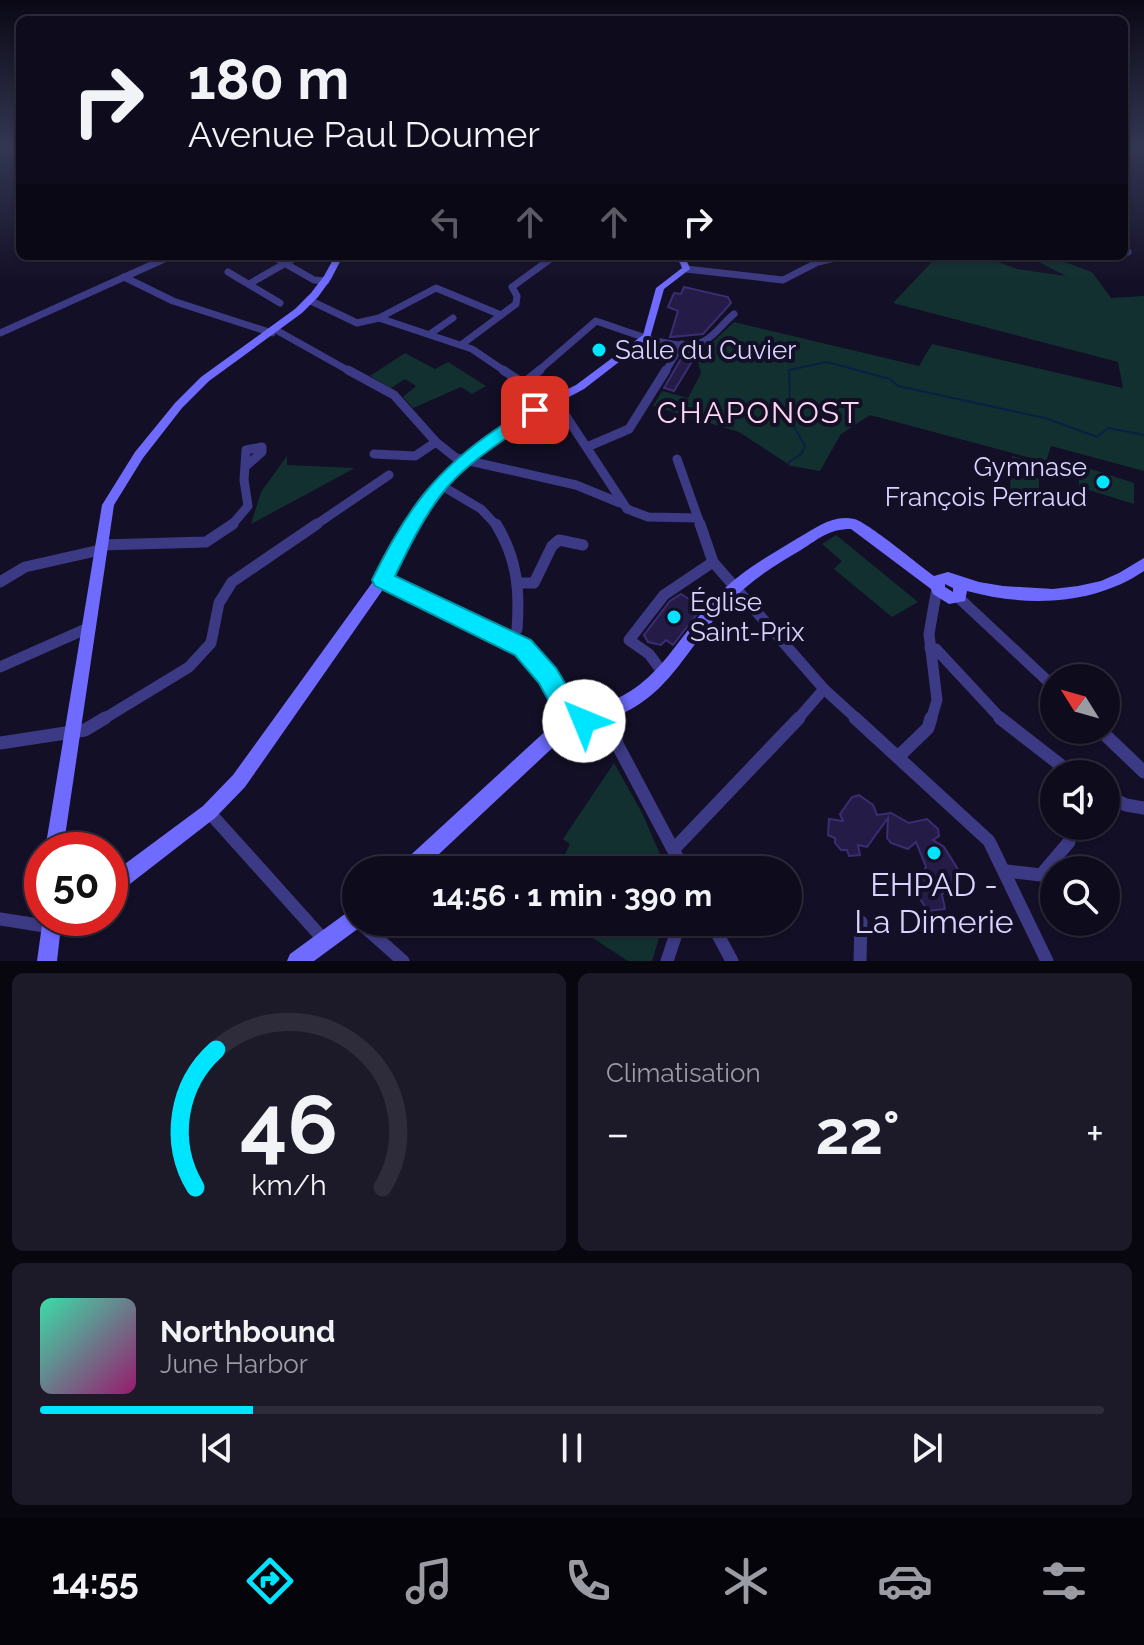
<!DOCTYPE html>
<html lang="fr">
<head>
<meta charset="utf-8">
<style>
  :root { --surface:#0e0b1c; --page:#1c1929; --text:#f1f3f6; --muted:#9b9ba3; --line:#2e2b3b; --accent:#00e5ff }
  body { margin:0; font-family:Raleway,sans-serif; background:var(--page); color:var(--text); height:100vh; display:flex; flex-direction:column; font-size:30px; white-space:nowrap }
  * { box-sizing:border-box; margin:0 }
  p { font-size:26px; color:var(--muted) }
  .icon { flex:none; width:44px; height:44px; fill:none; stroke:currentColor; stroke-width:2; stroke-linecap:round; stroke-linejoin:round }
  .map { position:relative; height:961px; overflow:hidden }
  .panel { display:flex; flex-direction:column; gap:12px; padding:12px; background:#08060f; flex:1 }
  .panel>* { flex:none }
  .top-card { position:absolute; left:16px; top:16px; width:1112px; height:244px; border-radius:12px; box-shadow:0 2px 6px #0004,0 0 0 2px var(--line); background:#0e0b1c; color:var(--text); overflow:hidden }
  .needle { width:52px; rotate:307deg }
  .buttons { position:absolute; left:1040px; top:664px; display:grid; gap:16px }
  .buttons a { display:grid; place-items:center; width:80px; height:80px; border-radius:50%; background:var(--surface); box-shadow:0 2px 6px #0004,0 0 0 2px var(--line); font-size:40px }
  .speed { position:absolute; left:24px; top:832px; display:flex; gap:16px; font-size:40px; font-weight:700; text-align:center }
  .speed>* { display:grid; place-content:center; width:104px; height:104px; border-radius:50%; background:var(--surface); box-shadow:0 2px 6px #0004,0 0 0 2px var(--line); line-height:1 }
  .speed .limit { border:12px solid #d22; background:#fff; color:#111 }
  .pin { position:absolute; display:grid; place-items:center; width:68px; height:68px; color:#fff; margin:-34px; border-radius:16px; box-shadow:0 4px 12px #0006 }
  .me { position:absolute; width:88px; margin:-44px; rotate:315deg; stroke-linejoin:round; filter:drop-shadow(0 0 6px #0008) }
  .turn { display:flex; align-items:center; gap:28px; height:168px; padding:0 40px; font-size:36px }
  .turn .icon { width:104px; height:104px; stroke-width:2.5 }
  .turn b { display:block; font-size:56px; line-height:68px }
  .lanes { display:flex; align-items:center; height:76px; padding:0 40px; background:#0003; justify-content:center; gap:40px; direction:ltr }
  .lanes .off { opacity:.35 }
  .big { font-size:60px; font-weight:700; line-height:1.1 }
  .panel .tile { flex:1; display:flex; flex-direction:column; justify-content:center; gap:12px; min-width:0; padding:0 28px; border-radius:12px; background:var(--page) }
  .panel .dial { align-items:center; gap:0 }
  .dial svg { height:208px; overflow:visible; fill:none; stroke:var(--line); stroke-width:7; stroke-linecap:round; text-anchor:middle }
  .dial text { fill:var(--text); stroke:none }
  .song { display:flex; align-items:center; gap:24px }
  .cover { width:96px; height:96px; border-radius:12px; background:linear-gradient(135deg,hsl(160 70% 55%),hsl(320 70% 35%)) }
  .played { height:8px; border-radius:4px; background:linear-gradient(90deg,var(--accent) 20%,var(--line) 20%) }
  .keys { display:flex; justify-content:space-around; direction:ltr }
  .heat { display:flex; justify-content:space-between; align-items:center; font-size:44px; direction:ltr }
  .panel .tiles { flex:1; display:grid; gap:12px; grid-template-columns:1fr 1fr }
  .tile:last-child { grid-column:span 2 }
  .trip { position:absolute; left:342px; top:856px; width:460px; height:80px; border-radius:40px; background:var(--surface); box-shadow:0 2px 6px #0004,0 0 0 2px var(--line); font-weight:700; line-height:80px; text-align:center }
  .tab-bar { display:flex; height:128px; justify-content:space-around; align-items:center; background:#06040b; color:var(--muted) }
  .tab-bar .icon { width:56px; height:56px }
  .tab-bar .on { color:var(--accent) }
  .tab-bar b { font-size:36px; color:var(--text) }
  .map>svg:first-child { display:block }
</style>
</head>
<body>
<div class="map">
<svg width="1144" height="961" viewBox="0 0 1144 961">
  <rect width="100%" height="100%" fill="#130f26"/>
  <g fill="#12302f">
    <polygon points="925,256 982,256 1017,269 1066,276 1027,256 1060,256 1062,261 1092,272 1111,298 1144,296 1144,471 1051,446 1046,462 870,415 841,434 820,471 791,466 739,432 653,406 662,391 688,398 701,373 698,362 704,350 734,322 919,366 932,344 1123,388 1118,362 893,303 931,263"/>
    <polygon points="405,353 435,369 448,362 486,386 472,394 461,387 413,408 403,397 416,386 405,379 391,388 370,376"/>
    <polygon points="287,456 287,465 355,468 251,524 261,492"/>
    <polygon points="1012,456 1039,464 1039,499 1010,490"/>
    <polygon points="1079,465 1134,483 1134,504 1079,487"/>
    <polygon points="836,535 918,602 892,617 834,569 842,561 822,544"/>
    <polygon points="614,763 642,813 667,870 557,870 570,844 563,839"/>
    <polygon points="568,922 664,922 652,961 628,961"/>
  </g>
  <g fill="none" stroke-linecap="round" stroke-linejoin="round">
    <polyline stroke="#0a1f44" stroke-width="2" points="788,463 801,454 805,446 790,420 789,370 827,362 890,379 898,386 1045,418 1097,437 1108,428 1144,435"/>
  </g>
  <g fill="#241b47" stroke="#3b2d73" stroke-width="2">
    <polygon points="684,287 728,297 731,303 703,334 670,337 678,311 668,307 674,293 681,294"/>
    <polygon points="685,352 697,353 674,391 664,388"/>
    <polygon points="681,594 698,605 693,611 697,614 673,645 666,640 661,645 648,642 644,635 670,601"/>
    <polygon points="859,795 873,805 877,815 891,813 909,823 927,819 938,829 939,836 933,840 944,847 959,871 956,890 947,886 942,895 945,909 928,911 920,899 911,896 908,878 912,873 921,875 926,867 916,842 908,849 891,843 887,838 888,818 867,847 858,845 860,855 849,856 847,850 841,850 835,843 835,838 828,835 829,819 843,821 840,814 852,797"/>
  </g>
  <g fill="none" stroke-linecap="round" stroke-linejoin="round">
    <g stroke="#3d3a85" stroke-width="7">
      <polyline points="1124,250 1128,252"/>
      <polyline points="272,256 314,280 326,281"/>
      <polyline points="686,269 783,280 818,262 844,256"/>
      <polyline points="228,272 280,303"/>
      <polyline points="124,277 173,301 272,333"/>
      <polyline points="249,284 298,256"/>
      <polyline points="309,300 357,323 379,318 472,349 506,372"/>
      <polyline points="379,318 436,288 501,315"/>
      <polyline points="276,330 351,372"/>
      <polyline points="0,333 171,256"/>
      <polyline points="430,334 453,318"/>
      <polyline points="461,345 516,304 517,296 512,287 549,260 545,256"/>
      <path d="M 537,372 L 596,321 C 622,329 682,356 706,340 C 717,333 724,322 734,314"/>
      <polyline points="665,372 682,344"/>
    </g>
    <g stroke="#3d3a85" stroke-width="9">
      <polyline points="348,370 394,395 436,442 456,458 576,485 620,503"/>
      <polyline points="503,370 560,407 627,509 648,517 698,518 701,526"/>
      <polyline points="524,383 540,370"/>
      <polyline points="587,447 629,429 666,370"/>
      <polyline points="374,454 415,456 436,442"/>
      <polyline points="677,459 698,518"/>
      <polyline points="439,484 481,509 497,526"/>
      <polyline points="231,526 248,506 244,480 246,450 262,447 262,452 245,467"/>
      <polyline points="314,526 389,475"/>
    </g>
    <g stroke="#3d3a85" stroke-width="11">
      <path d="M 496,524 C 517,558 520,590 517,629"/>
      <polyline points="700,524 713,562 824,689 858,720"/>
      <polyline points="101,545 206,542 233,524"/>
      <polyline points="0,582 25,567 100,550"/>
      <polyline points="521,583 534,583 552,546 559,540 583,545"/>
      <polyline points="959,598 1054,687"/>
      <polyline points="930,648 936,649 1002,720"/>
      <polyline points="0,667 88,628"/>
      <polyline points="663,673 649,654 629,640 664,595 713,562"/>
      <polyline points="611,715 612,720"/>
      <polyline points="102,720 189,667 211,643 219,603 232,582 317,524"/>
      <polyline points="797,720 824,689"/>
      <polyline points="931,720 937,700 929,634 937,588"/>
    </g>
    <g stroke="#3d3a85" stroke-width="13">
      <polyline points="612,718 617,744 684,870"/>
      <polyline points="855,718 989,841 1047,961"/>
      <polyline points="1000,718 1072,774"/>
      <polyline points="582,725 617,744"/>
      <polyline points="1100,730 1144,772"/>
      <polyline points="0,743 85,730 105,718"/>
      <polyline points="898,757 928,728 931,718"/>
      <polyline points="1106,795 1126,805 1144,808"/>
      <polyline points="209,812 324,940"/>
      <polyline points="674,849 799,718"/>
      <polyline points="1006,871 1041,875 1069,842"/>
      <polyline points="0,919 51,927"/>
      <polyline points="359,922 403,961"/>
      <polyline points="711,922 732,961"/>
      <polyline points="667,961 680,922"/>
      <polyline points="860,961 861,922"/>
    </g>
    <g fill="#6f6bff" fill-rule="evenodd">
      <polygon points="335,256 343,256 331,279 318,297 302,313 209,381 182,408 143,458 114,505 63,850 45,850 102,505 135,452 175,403 201,377 295,309 311,293 324,276"/>
      <path d="M 670,256 C 681,256 687,258 690,269 L 664,289 L 650,338 L 584,389 L 539,413 L 496,443 L 443,487 L 414,530 L 390,578 L 438,603 L 528,643 L 552,670 L 569,697 L 582,701 L 588,708 C 657,694 673,640 718,595 C 741,571 770,555 798,538 C 816,528 833,514 854,519 C 866,521 920,566 934,576 L 948,572 L 979,582 L 1003,586 L 1053,589 L 1078,586 L 1101,581 L 1119,573 L 1144,558 L 1144,571 C 1092,606 1026,607 967,591 L 965,601 L 949,604 L 933,594 L 931,589 L 851,529 C 829,529 820,538 801,550 C 775,565 748,582 727,605 C 679,656 666,708 590,724 C 585,736 575,742 563,738 L 422,870 L 400,870 L 402,863 L 551,726 L 549,715 L 555,703 L 542,680 L 518,653 L 428,611 L 384,588 L 245,787 L 215,818 L 117,894 L 110,896 L 110,875 L 203,806 L 233,775 L 377,576 L 404,523 L 435,481 L 488,437 L 531,407 L 576,385 L 643,335 L 656,288 L 682,268 L 680,263 ZM 945,584 L 953,588 L 953,592 L 945,587 ZM 568,712 L 572,712 L 575,716 L 575,720 L 572,723 L 568,723 L 565,720 L 565,716 Z"/>
      <polygon points="356,908 356,922 364,922 363,925 314,961 287,961 290,954 349,911"/>
      <polygon points="43,918 77,918 74,925 60,935 57,961 37,961"/>
    </g>
  </g>
  <linearGradient id="sky" x2="0" y2="1"><stop stop-color="#0a0815"/><stop offset="0.52" stop-color="#333752"/><stop offset="1" stop-color="#333752" stop-opacity="0"/></linearGradient>
  <rect width="1144" height="283" fill="url(#sky)"/>
  <path fill="#00e5ff" stroke="#0095a6" stroke-width="2" d="M 535,405 L 541,406 L 541,414 C 509,437 469,460 444,491 C 424,516 409,547 395,576 L 531,640 L 556,668 L 571,693 L 589,701 L 596,721 L 592,730 L 584,733 L 575,730 L 570,716 L 556,714 L 539,683 L 515,655 L 375,586 L 372,580 C 405,512 435,470 498,428 C 510,420 522,409 535,405 Z"/>
  <g fill="#00e5ff" stroke="#130f26" stroke-width="3">
    <circle cx="599" cy="350" r="8"/>
    <circle cx="1103" cy="482" r="8"/>
    <circle cx="674" cy="617" r="8"/>
    <circle cx="934" cy="853" r="8"/>
  </g>
  <g text-anchor="middle" stroke-width="8" stroke-linejoin="round" paint-order="stroke">
    <g font-size="26" fill="#d9d4ff" stroke="#130f26" text-anchor="start">
      <text x="615" y="359">Salle du Cuvier</text>
      <text x="1087" y="476" text-anchor="end">Gymnase<tspan x="1087" dy="30">François Perraud</tspan></text>
      <text x="690" y="611">Église<tspan x="690" dy="30">Saint-Prix</tspan></text>
    </g>
    <g font-size="30" letter-spacing="2" fill="#ffd6f0" stroke="#130f26">
      <text x="759" y="423">CHAPONOST</text>
    </g>
    <g font-size="32" fill="#d9d4ff" stroke="#130f26">
      <text x="934" y="896">EHPAD -<tspan x="934" dy="37">La Dimerie</tspan></text>
    </g>
  </g>
</svg>
<div class="buttons">
<a><svg class="needle" viewBox="-14 -14 28 28"><path d="M0-13l5 13h-10z" fill="#e53935"/><path d="M0 13l5-13h-10z" fill="#9b9ba3"/></svg></a>
<a><svg class="icon" aria-label="sound" viewBox="0 0 24 24"><path d="M4 9h4l5-4v14l-5-4H4zM17 9q2 3 0 6"/></svg></a>
<a><svg class="icon" aria-label="search" viewBox="0 0 24 24"><circle cx="10" cy="10" r="6"/><path d="M15 15l6 6"/></svg></a>
</div>
<div class="speed"><div class="limit">50</div></div>
<div class="pin" style="left:535px;top:410px;background:#d93025"><svg class="icon" aria-label="arrive" viewBox="0 0 24 24"><path d="M6 21V4h12l-3 4 3 4H6"/></svg></div>
<svg class="me" style="left:584px;top:721px" viewBox="-20 -20 40 40"><circle r="19" fill="#fff"/><path d="M0-13L10 11 0 6-10 11z" fill="#00e5ff"/></svg>
<div class="trip">14:56 · 1 min · 390 m</div>
<div class="top-card">
<div class="turn"><svg class="icon" aria-label="right" viewBox="0 0 24 24"><path d="M7 20v-9h11M14 6l5 5-5 5"/></svg><div><b>180 m</b>Avenue Paul Doumer</div></div>
<div class="lanes"><svg class="icon off" aria-label="left" viewBox="0 0 24 24"><path d="M17 20v-9H6M10 6l-5 5 5 5"/></svg><svg class="icon off" aria-label="ahead" viewBox="0 0 24 24"><path d="M12 20V5M6 11l6-6 6 6"/></svg><svg class="icon off" aria-label="ahead" viewBox="0 0 24 24"><path d="M12 20V5M6 11l6-6 6 6"/></svg><svg class="icon" aria-label="right" viewBox="0 0 24 24"><path d="M7 20v-9h11M14 6l5 5-5 5"/></svg></div>
</div>
</div>
<section class="panel">
<div class="tiles">
<div class="tile dial"><svg viewBox="0 0 100 80">
<path d="M14 69A42 42 0 1 1 86 69"/>
<path d="M14 69A42 42 0 0 1 22 16" stroke="#00e5ff"/>
<text x="50" y="56" font-size="32" font-weight="700">46</text>
<text x="50" y="72" font-size="11">km/h</text>
</svg></div>
<div class="tile"><p>Climatisation</p>
<div class="heat"><a>−</a><b class="big">22°</b><a>+</a></div>
</div>
<div class="tile">
<div class="song"><i class="cover"></i><div><b>Northbound</b><p>June Harbor</p></div></div>
<div class="played"></div>
<div class="keys"><svg class="icon" aria-label="previous" viewBox="0 0 24 24"><path d="M18 5L8 12l10 7zM5 5v14"/></svg><svg class="icon" aria-label="pause" viewBox="0 0 24 24"><path d="M8 5v14M16 5v14"/></svg><svg class="icon" aria-label="next" viewBox="0 0 24 24"><path d="M6 5l10 7-10 7zM19 5v14"/></svg></div>
</div>
</div>
</section>
<nav class="tab-bar">
<b>14:55</b>
<svg class="icon on" aria-label="directions" viewBox="0 0 24 24"><path d="M12 3l9 9-9 9-9-9zM9 14v-3h6M13 9l2 2-2 2"/></svg>
<svg class="icon" aria-label="music" viewBox="0 0 24 24"><path d="M9 18V5l10-2v13"/><circle cx="6" cy="18" r="3"/><circle cx="16" cy="16" r="3"/></svg>
<svg class="icon" aria-label="phone" viewBox="0 0 24 24"><path d="M5 4h4l2 5-3 2q2 4 5 5l2-3 5 2v4C11 20 4 13 5 4z"/></svg>
<svg class="icon" aria-label="climate" viewBox="0 0 24 24"><path d="M12 3v18M4 7l16 10M4 17L20 7"/></svg>
<svg class="icon" aria-label="car" viewBox="0 0 24 24"><path d="M5 17H2v-5l4-1 3-4h7l3 4 3 1v5h-3M9 17h6M6 11h13"/><circle cx="7" cy="17" r="2"/><circle cx="17" cy="17" r="2"/></svg>
<svg class="icon" aria-label="filters" viewBox="0 0 24 24"><path d="M4 7h16M4 17h16"/><circle cx="9" cy="7" r="2"/><circle cx="15" cy="17" r="2"/></svg>
</nav>
</body>
</html>
